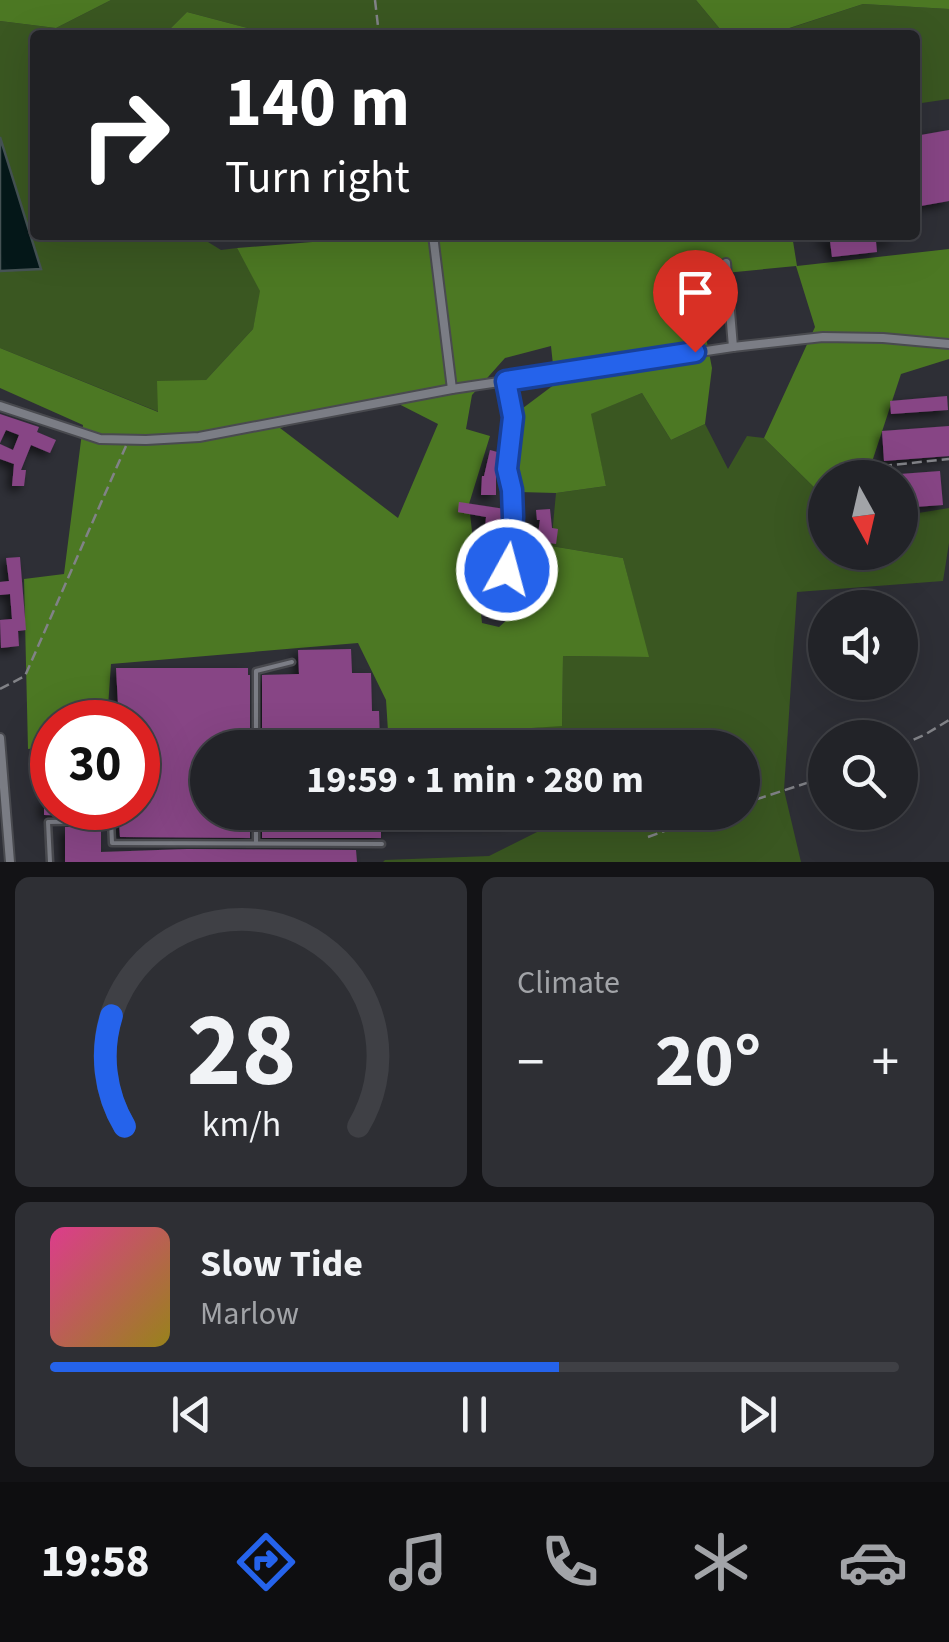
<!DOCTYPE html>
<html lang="en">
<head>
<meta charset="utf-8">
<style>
  :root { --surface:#222328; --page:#2e2f34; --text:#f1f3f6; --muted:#a2a4a8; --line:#3f4045; --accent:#2563eb }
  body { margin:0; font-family:"Source Sans 3",sans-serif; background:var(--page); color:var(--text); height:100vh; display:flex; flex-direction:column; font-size:38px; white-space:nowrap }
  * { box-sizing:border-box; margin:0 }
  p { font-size:32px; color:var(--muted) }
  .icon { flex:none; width:55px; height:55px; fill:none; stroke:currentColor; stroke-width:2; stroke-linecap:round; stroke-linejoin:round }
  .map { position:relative; height:862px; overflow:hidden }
  .details { display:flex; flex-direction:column; gap:15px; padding:15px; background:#131316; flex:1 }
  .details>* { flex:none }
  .guide { position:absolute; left:30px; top:30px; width:890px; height:210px; border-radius:10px; box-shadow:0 10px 40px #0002,0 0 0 2px var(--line); background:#202124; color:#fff; overflow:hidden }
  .needle { width:65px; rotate:172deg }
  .tools { position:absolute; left:808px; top:460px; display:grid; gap:20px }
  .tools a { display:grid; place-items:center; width:110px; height:110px; border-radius:50%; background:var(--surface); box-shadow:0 10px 40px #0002,0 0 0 2px var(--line); font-size:50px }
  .speed { position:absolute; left:30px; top:700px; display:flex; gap:20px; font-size:50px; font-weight:700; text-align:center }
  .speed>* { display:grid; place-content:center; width:130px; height:130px; border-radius:50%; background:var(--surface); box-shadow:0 10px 40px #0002,0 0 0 2px var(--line); line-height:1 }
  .speed .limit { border:15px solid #d22; background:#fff; color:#111 }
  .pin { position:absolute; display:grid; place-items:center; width:85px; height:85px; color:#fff; margin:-102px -42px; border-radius:50% 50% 50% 0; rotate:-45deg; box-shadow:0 0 10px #0007 }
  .pin .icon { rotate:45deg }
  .me { position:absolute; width:110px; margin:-55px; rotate:7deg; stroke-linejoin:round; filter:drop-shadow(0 0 8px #0008) }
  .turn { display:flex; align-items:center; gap:35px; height:210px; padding:0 30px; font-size:45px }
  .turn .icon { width:130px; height:130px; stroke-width:2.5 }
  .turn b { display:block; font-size:70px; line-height:85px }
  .big { font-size:75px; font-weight:700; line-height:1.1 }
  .details .widget { flex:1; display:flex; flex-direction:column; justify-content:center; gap:15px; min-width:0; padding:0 35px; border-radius:15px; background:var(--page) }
  .details .dial { align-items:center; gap:0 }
  .dial svg { height:260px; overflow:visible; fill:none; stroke:var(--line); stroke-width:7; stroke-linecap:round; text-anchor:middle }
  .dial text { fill:var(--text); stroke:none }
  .song { display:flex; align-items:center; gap:30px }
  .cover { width:120px; height:120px; border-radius:15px; background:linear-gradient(135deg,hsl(330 70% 55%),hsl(50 70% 35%)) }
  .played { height:10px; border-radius:5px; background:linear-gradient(90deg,var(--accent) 60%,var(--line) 60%) }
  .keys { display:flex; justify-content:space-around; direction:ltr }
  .heat { display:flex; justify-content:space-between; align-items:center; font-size:55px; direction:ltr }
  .details .tiles { flex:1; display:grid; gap:15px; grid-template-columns:1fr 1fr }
  .widget:last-child { grid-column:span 2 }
  .trip { position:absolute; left:190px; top:730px; width:570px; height:100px; border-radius:50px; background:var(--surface); box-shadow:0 10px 40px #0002,0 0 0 2px var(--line); font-weight:700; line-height:100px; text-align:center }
  .tabs { display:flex; height:160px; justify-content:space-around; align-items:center; background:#0e0e10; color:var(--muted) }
  .tabs .icon { width:70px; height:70px }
  .tabs .active { color:var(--accent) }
  .tabs b { font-size:45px; color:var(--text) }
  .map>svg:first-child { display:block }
</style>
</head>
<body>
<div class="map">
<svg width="949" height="862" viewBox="0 0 949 862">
  <defs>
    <filter id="shadow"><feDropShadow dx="-4.5" dy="4.5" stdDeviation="5" flood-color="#0009"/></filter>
  </defs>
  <rect width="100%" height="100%" fill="#2e2f36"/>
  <g fill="#3a5721">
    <polygon points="111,0 696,0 725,35 389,35 365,29 266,33 187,12 164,35 35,35 35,235 209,235 208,242 221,250 237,248 261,291 253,329 206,380 159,412 0,348 0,271 41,268 0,137 0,21 56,28"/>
    <polygon points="863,4 949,9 949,99 915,104 915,35 769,35"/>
    <polygon points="642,393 671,440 705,424 728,469 747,436 764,438 825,498 825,552 900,552 900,516 949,508 949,543 943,581 797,592 784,790 801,862 383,862 385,860 489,856 537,832 534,813 742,812 742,748 531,747 532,728 562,725 563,656 648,657 623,558 551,546 556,493 606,486 590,414"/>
  </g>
  <g fill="#4c7823" fill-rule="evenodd">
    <polygon points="0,0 111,0 56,28 0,21"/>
    <polygon points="696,0 949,0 949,9 863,4 768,35 725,35"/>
    <polygon points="187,12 266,33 365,29 389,35 164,35"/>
    <path d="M 352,235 L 792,235 L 797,266 L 949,249 L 949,359 L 901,374 L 867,477 L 825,478 L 825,498 L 764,438 L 815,327 L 796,266 L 694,276 L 712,368 L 705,424 L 671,440 L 642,393 L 591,414 L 606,486 L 556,493 L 519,492 L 519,411 L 555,384 L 551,346 L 505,358 L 472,395 L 466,429 L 490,436 L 469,504 L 482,623 L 499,627 L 524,605 L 551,546 L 623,558 L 649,657 L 563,656 L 562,726 L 532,728 L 531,747 L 389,747 L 386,700 L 358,643 L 111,664 L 107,722 L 52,722 L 52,746 L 28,749 L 24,579 L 64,574 L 83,425 L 0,388 L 0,348 L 158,412 L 157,381 L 206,380 L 253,329 L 260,291 L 237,248 L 349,239 ZM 387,398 L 438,424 L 398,518 L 280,428 Z"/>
  </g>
  <polygon fill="#051819" stroke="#455254" stroke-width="2.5" points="0,137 41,269 0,271"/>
  <g fill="#874585" filter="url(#shadow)">
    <polygon points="949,130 949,201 915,207 915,136"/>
    <polygon points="821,235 894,235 894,240 876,242 877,252 832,257 830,241 822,242"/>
    <polygon points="947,396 948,410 891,414 890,401"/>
    <polygon points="0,414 39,427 37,432 56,440 50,453 31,445 21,470 26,470 24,486 12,486 14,464 0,459 0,444 13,450 19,435 6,430 0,443"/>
    <polygon points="949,426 949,456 884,461 882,431"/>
    <polygon points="490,450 501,453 499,472 496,471 496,495 481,495 482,476 484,476"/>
    <polygon points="940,471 943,505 900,508 900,474"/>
    <polygon points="459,502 505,509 505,518 502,518 500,531 485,529 486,517 458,512"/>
    <polygon points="550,509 552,528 558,529 556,544 537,541 540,520 537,520 536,510"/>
    <polygon points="487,547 503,549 500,569 501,586 485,587 484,578 490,578 488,562 485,562"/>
    <polygon points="20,557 26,630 18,631 19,646 1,648 0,620 12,619 10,594 0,595 0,582 9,581 6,558"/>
    <polygon points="351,649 352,673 371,673 372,711 379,711 380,744 262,747 262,675 299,674 298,650"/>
    <polygon points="116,668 248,668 248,675 250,675 250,747 208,748 208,812 250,812 250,838 120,837 118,808 138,808 138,722 119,722"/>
    <polygon points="44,798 52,798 52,808 97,808 97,816 44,815"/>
    <polygon points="262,812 509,812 510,822 381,826 381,838 262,838"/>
    <polygon points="65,827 101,827 101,852 187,849 356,850 357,862 65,862"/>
  </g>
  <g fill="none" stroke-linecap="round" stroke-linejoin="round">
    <g stroke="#494a4f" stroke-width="9">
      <g id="lane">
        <polyline points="256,748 256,671 292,662"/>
        <polyline points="256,812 256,843"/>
        <polyline points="50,862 48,822 111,821 112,843 382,844"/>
      </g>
    </g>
    <g stroke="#494a4f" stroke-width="12">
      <g id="street">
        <polyline points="433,235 452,389"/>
        <polyline points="726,263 733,347"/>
        <polyline points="506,381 513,417 507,469 512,490 513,517 511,547 507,570"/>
        <polyline points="0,406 100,439 146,440 199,437 452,389 733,347 823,337 883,338 949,344"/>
        <polyline points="0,738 10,862"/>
      </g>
    </g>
    <g stroke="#818287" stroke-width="2.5" stroke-dasharray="10 5" stroke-linecap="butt">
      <polyline points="375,0 379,35"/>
      <polyline points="882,466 949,459"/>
      <polyline points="0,689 25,676 126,446"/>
      <polyline points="900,746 926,734 949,720"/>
      <polyline points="742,804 825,777"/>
      <polyline points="648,837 716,812"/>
    </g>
    <use href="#lane" stroke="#7b7d85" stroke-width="4"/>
    <use href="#street" stroke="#7b7d85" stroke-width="8"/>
  </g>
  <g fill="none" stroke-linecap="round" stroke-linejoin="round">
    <g stroke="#184099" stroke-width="25">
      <polyline id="route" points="507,570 511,547 513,517 512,490 507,469 513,417 506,381 695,352"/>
    </g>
    <use href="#route" stroke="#2563eb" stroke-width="18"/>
  </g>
</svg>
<div class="tools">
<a><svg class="needle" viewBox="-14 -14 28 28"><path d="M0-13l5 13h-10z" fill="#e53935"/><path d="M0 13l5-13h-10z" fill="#a2a4a8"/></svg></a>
<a><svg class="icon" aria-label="sound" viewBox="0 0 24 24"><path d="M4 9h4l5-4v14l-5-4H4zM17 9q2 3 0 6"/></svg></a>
<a><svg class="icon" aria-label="search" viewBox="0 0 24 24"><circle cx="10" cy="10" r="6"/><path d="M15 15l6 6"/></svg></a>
</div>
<div class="speed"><div class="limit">30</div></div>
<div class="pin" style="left:695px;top:352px;background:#d93025"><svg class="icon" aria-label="arrive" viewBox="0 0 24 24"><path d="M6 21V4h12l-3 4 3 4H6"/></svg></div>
<svg class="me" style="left:507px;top:570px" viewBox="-20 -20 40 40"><circle r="17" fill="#2563eb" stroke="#fff" stroke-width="3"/><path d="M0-11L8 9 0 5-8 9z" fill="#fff"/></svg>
<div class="trip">19:59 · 1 min · 280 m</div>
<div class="guide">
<div class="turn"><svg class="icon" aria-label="right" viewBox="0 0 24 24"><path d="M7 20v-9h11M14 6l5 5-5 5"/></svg><div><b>140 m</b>Turn right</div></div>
</div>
</div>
<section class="details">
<div class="tiles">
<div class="widget dial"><svg viewBox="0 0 100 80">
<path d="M14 69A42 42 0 1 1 86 69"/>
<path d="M14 69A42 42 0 0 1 10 35" stroke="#2563eb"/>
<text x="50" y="56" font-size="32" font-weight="700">28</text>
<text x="50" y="72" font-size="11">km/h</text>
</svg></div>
<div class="widget"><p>Climate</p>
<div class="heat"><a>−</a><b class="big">20°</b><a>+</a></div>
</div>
<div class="widget">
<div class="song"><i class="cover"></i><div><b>Slow Tide</b><p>Marlow</p></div></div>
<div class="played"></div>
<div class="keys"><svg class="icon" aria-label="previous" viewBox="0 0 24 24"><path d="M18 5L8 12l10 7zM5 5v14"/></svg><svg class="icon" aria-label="pause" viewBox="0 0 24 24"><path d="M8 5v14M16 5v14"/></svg><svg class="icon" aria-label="next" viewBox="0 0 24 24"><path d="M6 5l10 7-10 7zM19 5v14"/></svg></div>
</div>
</div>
</section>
<nav class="tabs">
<b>19:58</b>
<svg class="icon active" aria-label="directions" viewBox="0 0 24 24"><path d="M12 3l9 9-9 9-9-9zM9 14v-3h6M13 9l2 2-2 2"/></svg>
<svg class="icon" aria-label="music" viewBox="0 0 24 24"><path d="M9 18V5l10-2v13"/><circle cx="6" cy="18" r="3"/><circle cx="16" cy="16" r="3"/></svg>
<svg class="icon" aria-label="phone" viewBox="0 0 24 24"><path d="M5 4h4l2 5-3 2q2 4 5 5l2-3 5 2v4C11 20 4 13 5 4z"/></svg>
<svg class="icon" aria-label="climate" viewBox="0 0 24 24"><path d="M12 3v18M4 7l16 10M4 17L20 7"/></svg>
<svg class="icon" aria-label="car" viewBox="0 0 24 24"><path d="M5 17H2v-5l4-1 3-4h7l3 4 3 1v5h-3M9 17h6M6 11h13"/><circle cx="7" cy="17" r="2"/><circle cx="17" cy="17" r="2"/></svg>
</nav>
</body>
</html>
